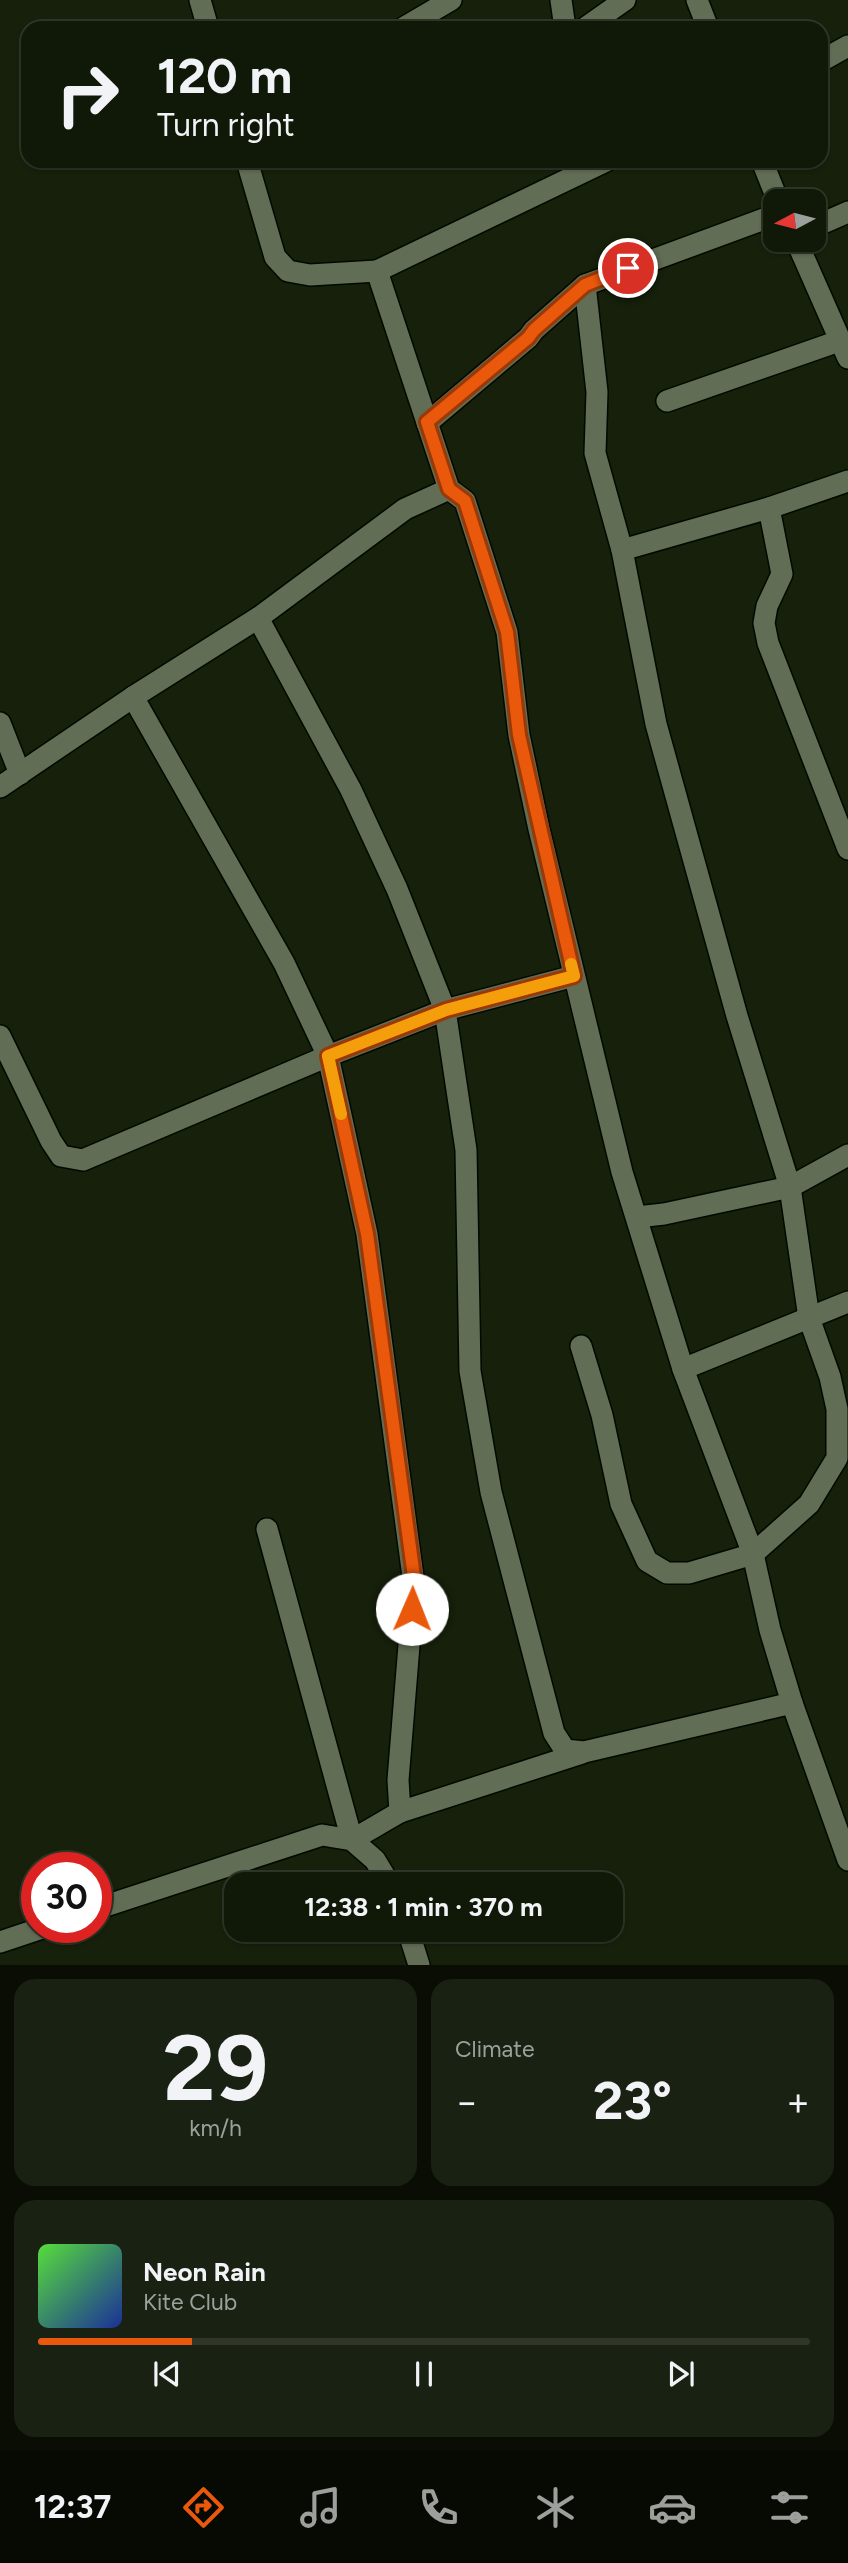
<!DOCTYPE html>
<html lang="en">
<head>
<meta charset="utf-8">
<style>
  :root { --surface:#101808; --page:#192112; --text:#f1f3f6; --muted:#9ca09c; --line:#303729; --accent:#ea580c }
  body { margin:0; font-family:Figtree,sans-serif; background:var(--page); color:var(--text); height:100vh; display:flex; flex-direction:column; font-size:26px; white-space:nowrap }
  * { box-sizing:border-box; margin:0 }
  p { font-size:23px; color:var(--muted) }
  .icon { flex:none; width:38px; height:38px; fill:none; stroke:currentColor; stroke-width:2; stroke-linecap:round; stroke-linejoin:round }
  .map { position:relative; height:1965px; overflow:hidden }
  .details { display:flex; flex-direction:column; gap:14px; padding:14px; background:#090d04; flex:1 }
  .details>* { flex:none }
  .hud { position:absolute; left:21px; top:21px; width:807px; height:147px; border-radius:21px; box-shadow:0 2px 5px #0004,0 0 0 2px var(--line); background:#101808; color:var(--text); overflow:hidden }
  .needle { width:46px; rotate:263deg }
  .controls { position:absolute; left:763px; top:189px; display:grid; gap:14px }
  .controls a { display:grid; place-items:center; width:63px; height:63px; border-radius:14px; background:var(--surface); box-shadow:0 2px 5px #0004,0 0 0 2px var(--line); font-size:35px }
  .speed { position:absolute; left:21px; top:1852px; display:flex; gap:14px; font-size:35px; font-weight:700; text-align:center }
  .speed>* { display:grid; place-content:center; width:91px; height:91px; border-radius:50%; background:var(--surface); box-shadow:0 2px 5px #0004,0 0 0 2px var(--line); line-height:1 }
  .speed .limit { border:10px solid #d22; background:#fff; color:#111 }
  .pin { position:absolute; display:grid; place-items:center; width:60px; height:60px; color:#fff; margin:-30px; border:4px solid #fff; border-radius:50%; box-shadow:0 2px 7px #0007 }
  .me { position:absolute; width:77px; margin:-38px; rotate:1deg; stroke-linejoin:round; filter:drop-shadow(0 0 5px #0008) }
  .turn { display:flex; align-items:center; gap:24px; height:147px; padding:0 21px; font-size:32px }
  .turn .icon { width:91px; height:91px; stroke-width:2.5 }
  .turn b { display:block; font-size:49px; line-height:60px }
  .big { font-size:52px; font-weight:700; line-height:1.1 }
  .details .widget { flex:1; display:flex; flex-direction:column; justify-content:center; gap:10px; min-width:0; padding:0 24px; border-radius:21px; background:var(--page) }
  .details .dial { align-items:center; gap:0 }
  .dial b { font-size:91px; line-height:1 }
  .song { display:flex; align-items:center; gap:21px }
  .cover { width:84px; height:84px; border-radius:10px; background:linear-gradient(135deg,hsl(110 70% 55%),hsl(230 70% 35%)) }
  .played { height:7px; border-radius:4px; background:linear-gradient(90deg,var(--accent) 20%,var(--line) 20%) }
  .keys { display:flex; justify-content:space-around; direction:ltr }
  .heat { display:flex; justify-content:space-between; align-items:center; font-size:38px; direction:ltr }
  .details .tiles { flex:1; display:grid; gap:14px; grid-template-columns:1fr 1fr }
  .widget:last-child { grid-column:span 2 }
  .trip { position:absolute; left:224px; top:1872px; width:399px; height:70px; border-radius:21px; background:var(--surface); box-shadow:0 2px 5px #0004,0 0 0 2px var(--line); font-weight:700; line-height:70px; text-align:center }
  .tab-bar { display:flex; height:112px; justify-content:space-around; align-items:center; background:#060a03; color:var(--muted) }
  .tab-bar .icon { width:49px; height:49px }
  .tab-bar .current { color:var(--accent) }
  .tab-bar b { font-size:32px; color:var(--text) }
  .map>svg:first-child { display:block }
</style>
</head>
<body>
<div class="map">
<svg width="848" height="1965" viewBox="0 0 848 1965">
  <rect width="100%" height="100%" fill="#16200a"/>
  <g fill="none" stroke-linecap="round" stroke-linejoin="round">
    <g stroke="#030900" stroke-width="24">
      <g id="street">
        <polyline points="200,0 208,28"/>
        <polyline points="561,0 565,28"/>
        <polyline points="697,0 708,28"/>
        <polyline points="403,28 451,0"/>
        <polyline points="585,28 625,0"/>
        <polyline points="821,61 848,46"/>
        <polyline points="247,161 275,257 288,271 310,275 377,271"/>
        <polyline points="606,161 377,271 449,489 465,501 507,632 519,735 539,829 622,1172 683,1369 753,1554 770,1630 792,1703 848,1860"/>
        <polyline points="762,161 778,201"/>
        <polyline points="814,227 848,212"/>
        <polyline points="796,240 848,358"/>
        <polyline points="585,285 597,392 595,453 622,550"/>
        <polyline points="667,401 839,341"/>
        <polyline points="427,423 528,338 534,330 585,285 775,215"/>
        <polyline points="769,508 782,574 767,606 764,623 768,643 848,849"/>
        <polyline points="258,618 351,790 397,889 445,1010 466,1150 470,1371 491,1492 554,1733 565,1750 584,1752 792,1703"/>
        <polyline points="133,697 284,963 328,1056 367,1234 414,1584 398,1780 400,1812"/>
        <polyline points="0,723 20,774"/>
        <polyline points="0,787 133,697 258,618 405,509 449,489"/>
        <polyline points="0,1036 51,1141 61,1156 83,1160 328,1056 445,1010 574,976"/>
        <polyline points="637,1217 664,1214 790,1187 848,1155"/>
        <polyline points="581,1346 602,1415 621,1504 647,1561 667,1573 689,1573 753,1554 809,1504 837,1458 837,1409 830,1377 809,1318 790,1187 737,1016 656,724 622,550 769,508 848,481"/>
        <polyline points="683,1369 848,1302"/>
        <polyline points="267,1529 352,1840 400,1812 582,1753"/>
        <polyline points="96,1909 322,1835 352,1840 375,1860 390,1885"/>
        <polyline points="408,1930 419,1965"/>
        <polyline points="0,1942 45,1927"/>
      </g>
    </g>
    <use href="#street" stroke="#616d54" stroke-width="21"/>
  </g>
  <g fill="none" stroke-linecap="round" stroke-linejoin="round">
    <g stroke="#983908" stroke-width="18">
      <polyline id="route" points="412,1609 415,1584 367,1234 328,1056 446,1010 574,976 519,735 507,632 465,501 449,489 427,422 528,338 534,330 585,285 628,268"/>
    </g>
    <use href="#route" stroke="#ea580c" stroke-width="12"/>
    <polyline stroke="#f59e0b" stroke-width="12" points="341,1114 328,1056 446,1010 574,976 571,964"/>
  </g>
</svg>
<div class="controls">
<a><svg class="needle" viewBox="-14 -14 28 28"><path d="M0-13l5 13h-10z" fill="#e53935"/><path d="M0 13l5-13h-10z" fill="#9ca09c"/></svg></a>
</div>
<div class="speed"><div class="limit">30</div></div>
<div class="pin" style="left:628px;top:268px;background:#d93025"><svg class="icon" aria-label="arrive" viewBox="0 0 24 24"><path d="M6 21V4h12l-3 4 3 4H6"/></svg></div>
<svg class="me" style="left:412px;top:1609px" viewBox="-20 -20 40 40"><circle r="19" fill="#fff"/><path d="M0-13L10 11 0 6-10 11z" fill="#ea580c"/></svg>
<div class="trip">12:38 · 1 min · 370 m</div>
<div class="hud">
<div class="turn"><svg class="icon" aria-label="right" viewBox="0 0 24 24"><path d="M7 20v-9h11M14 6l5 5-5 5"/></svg><div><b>120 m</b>Turn right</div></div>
</div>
</div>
<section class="details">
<div class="tiles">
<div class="widget dial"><b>29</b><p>km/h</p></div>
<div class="widget"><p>Climate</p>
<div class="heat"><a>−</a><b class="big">23°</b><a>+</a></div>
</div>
<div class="widget">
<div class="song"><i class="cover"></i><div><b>Neon Rain</b><p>Kite Club</p></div></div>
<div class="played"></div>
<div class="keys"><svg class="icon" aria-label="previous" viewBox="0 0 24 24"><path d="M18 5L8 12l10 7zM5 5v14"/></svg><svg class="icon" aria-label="pause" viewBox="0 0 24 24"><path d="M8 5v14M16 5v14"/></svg><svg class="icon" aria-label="next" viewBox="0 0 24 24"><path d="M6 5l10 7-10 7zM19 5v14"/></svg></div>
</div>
</div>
</section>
<nav class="tab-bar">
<b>12:37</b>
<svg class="icon current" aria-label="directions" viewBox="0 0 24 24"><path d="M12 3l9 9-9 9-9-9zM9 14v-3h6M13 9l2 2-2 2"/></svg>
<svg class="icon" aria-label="music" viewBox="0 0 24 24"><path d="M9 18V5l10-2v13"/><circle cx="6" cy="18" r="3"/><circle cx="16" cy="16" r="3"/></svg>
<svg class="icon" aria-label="phone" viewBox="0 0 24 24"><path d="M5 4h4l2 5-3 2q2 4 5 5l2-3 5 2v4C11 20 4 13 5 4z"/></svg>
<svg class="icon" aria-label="climate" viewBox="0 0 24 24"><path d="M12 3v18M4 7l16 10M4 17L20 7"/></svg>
<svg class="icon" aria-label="car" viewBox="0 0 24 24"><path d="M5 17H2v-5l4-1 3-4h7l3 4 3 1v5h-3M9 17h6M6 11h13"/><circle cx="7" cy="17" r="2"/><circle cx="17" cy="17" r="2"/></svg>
<svg class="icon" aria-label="filters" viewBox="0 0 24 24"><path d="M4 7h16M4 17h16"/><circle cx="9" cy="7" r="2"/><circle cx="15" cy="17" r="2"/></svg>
</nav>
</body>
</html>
